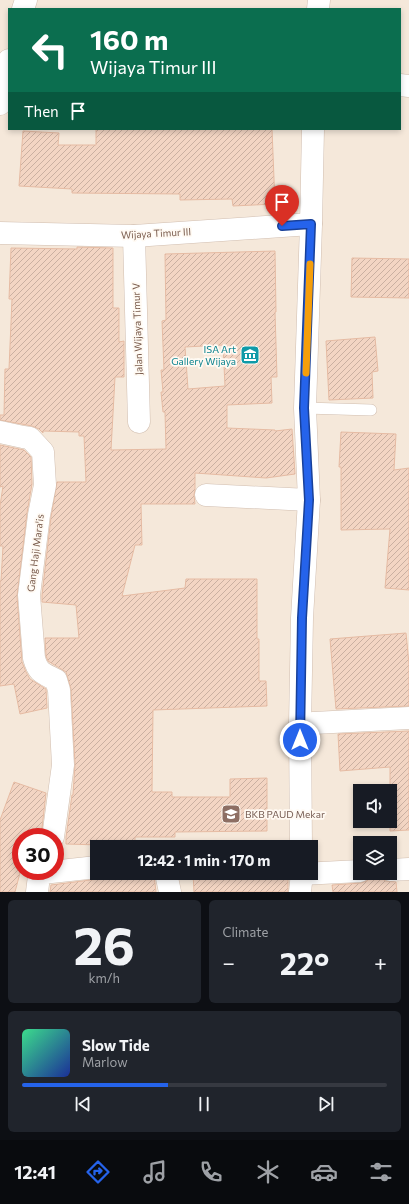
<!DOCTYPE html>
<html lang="en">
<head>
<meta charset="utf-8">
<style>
  :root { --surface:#171b24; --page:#20242c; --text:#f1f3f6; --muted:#9ea1a6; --line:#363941; --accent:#2563eb }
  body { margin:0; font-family:Commissioner,sans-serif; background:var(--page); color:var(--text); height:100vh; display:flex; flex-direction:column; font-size:15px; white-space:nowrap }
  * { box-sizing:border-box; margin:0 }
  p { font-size:13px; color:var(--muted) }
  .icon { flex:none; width:22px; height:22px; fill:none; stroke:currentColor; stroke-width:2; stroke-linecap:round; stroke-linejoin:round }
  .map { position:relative; height:892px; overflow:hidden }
  .sheet { display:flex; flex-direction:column; gap:8px; padding:8px; background:#0d0f14; flex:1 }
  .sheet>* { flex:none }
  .guide { position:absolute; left:8px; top:8px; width:393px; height:122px; border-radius:0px; box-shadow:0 2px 6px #0003; background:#0b6e4f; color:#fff; overflow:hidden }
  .controls { position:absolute; left:353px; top:784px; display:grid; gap:8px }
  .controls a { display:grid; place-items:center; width:44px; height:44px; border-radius:0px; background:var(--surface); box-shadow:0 2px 6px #0003; font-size:20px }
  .speed { position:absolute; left:12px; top:828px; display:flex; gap:8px; font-size:20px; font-weight:700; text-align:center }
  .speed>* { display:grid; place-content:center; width:52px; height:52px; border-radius:50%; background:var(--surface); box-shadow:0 2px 6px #0003; line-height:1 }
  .speed .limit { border:6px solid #d22; background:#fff; color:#111 }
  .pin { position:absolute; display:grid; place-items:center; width:34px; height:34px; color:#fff; margin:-41px -17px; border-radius:50% 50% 50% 0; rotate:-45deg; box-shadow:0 0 4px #0007 }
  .pin .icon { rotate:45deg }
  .me { position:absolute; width:44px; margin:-22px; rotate:0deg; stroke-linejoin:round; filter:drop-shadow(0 0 3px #0008) }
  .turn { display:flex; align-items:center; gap:14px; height:84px; padding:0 16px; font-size:18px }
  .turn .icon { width:52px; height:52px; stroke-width:2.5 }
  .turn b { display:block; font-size:28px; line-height:34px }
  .then { display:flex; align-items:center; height:38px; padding:0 16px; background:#0003; gap:8px; font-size:15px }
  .big { font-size:30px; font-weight:700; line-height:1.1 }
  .sheet .widget { flex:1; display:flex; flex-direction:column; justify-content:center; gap:6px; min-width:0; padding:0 14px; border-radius:6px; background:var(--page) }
  .sheet .dial { align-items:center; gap:0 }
  .dial b { font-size:52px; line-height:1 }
  .song { display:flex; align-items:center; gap:12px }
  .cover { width:48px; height:48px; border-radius:6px; background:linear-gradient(135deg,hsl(150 70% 55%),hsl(230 70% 35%)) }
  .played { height:4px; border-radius:2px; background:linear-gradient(90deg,var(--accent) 40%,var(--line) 40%) }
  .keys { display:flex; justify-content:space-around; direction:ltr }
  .heat { display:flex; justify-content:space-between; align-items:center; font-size:22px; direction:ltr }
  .sheet .tiles { flex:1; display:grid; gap:8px; grid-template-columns:1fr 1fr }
  .widget:last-child { grid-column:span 2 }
  .trip { position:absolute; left:90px; top:840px; width:228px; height:40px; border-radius:0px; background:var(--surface); box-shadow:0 2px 6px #0003; font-weight:700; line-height:40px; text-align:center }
  .tab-bar { display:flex; height:64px; justify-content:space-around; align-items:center; background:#090b0e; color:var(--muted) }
  .tab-bar .icon { width:28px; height:28px }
  .tab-bar .active { color:var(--accent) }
  .tab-bar b { font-size:18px; color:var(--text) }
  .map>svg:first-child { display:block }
</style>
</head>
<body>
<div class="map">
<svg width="409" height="892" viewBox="0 0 409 892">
  <defs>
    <pattern id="building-hatch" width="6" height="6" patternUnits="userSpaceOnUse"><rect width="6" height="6" fill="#f3d5c3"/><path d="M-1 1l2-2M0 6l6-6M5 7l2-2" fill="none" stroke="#cab0a1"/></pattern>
  </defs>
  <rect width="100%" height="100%" fill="#fdf6ec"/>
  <path fill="#f5e8da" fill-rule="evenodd" d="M 0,0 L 409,0 L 409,892 L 0,892 ZM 9,9 L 400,9 L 400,129 L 9,129 ZM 360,791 L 390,791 L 390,821 L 360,821 ZM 21,837 L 55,837 L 55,871 L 21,871 ZM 360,843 L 390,843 L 390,873 L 360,873 ZM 97,847 L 311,847 L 311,873 L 97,873 Z"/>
  <g fill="url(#building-hatch)" stroke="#e6bba3" fill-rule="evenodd">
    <polygon points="96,129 272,129 275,204 233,206 232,199 180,200 180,194 72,193 72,189 19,186 23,131 59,133 58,145 96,145"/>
    <path d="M 77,247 L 113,248 L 113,308 L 119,308 L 119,342 L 124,341 L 124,377 L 115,377 L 111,450 L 166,449 L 165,412 L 163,412 L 161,392 L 163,392 L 161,370 L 164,370 L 162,321 L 166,320 L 165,254 L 275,251 L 276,312 L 275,312 L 277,377 L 271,377 L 272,403 L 227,405 L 227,428 L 275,430 L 275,431 L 292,429 L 295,474 L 266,478 L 195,473 L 195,490 L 194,495 L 195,504 L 141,504 L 142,545 L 135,545 L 122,596 L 185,588 L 186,579 L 257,579 L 257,639 L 259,639 L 259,681 L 266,681 L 267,706 L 153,710 L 152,792 L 172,792 L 172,797 L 230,797 L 230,779 L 267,778 L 267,831 L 175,832 L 175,837 L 135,837 L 135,842 L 100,842 L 100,845 L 66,844 L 66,837 L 72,795 L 73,795 L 75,764 L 71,689 L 66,672 L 48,661 L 46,656 L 45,638 L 79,638 L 76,605 L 42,602 L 42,595 L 51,517 L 57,482 L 86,482 L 84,436 L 79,436 L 79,432 L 43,431 L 43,433 L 39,429 L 32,426 L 0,420 L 0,415 L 4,415 L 5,369 L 9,369 L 12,299 L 9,299 L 11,248 L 77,249 ZM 223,345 L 225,386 L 188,389 L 185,347 Z"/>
    <polygon points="352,258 409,259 409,298 351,297"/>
    <polygon points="375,337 378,371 372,372 373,398 329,400 326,341"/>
    <polygon points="341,432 396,434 394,470 409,468 409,590 385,588 390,529 341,530 341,467 339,467"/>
    <polygon points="0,445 24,450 31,457 32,484 27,513 17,596 22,662 26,672 30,679 46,689 47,708 20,714 14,684 0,686 0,581 1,581 3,546 0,546 0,506 3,486 0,487"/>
    <polygon points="406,633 409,664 409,706 336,709 330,639"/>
    <polygon points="409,731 409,830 390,831 390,767 340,771 338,734"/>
    <polygon points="14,782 46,793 41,837 21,837 21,869 15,892 0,892 0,820"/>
    <polygon points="193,873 288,873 288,892 194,892"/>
    <polygon points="154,875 156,892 50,892 51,885 98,879 104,877 104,879"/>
    <polygon points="379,875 385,881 396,882 397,892 333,892 332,885 361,883 367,881 371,876"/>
  </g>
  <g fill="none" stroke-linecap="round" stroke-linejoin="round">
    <g stroke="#d1beb0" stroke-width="12">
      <polyline id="service" points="305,408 371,410"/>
    </g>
    <g stroke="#d1beb0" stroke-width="23">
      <g id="minor">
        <polyline points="23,9 26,0"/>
        <polyline points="318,9 319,0"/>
        <polyline points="400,85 409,86"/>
        <polyline points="0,104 9,60"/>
        <polyline points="0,233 134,236 311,224"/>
        <polyline points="134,236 139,422"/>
        <path d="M 0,432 L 23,437 L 30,438 L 43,452 L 45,485 L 39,515 L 29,595 L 34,658 C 38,673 43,673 56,680 L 59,690 L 63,765 L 53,837"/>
        <polyline points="206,495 309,500"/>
        <polyline points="300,725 314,723 409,718"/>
        <polyline points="301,847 300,725 302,618 309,500 305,408 311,224 313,129"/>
        <polyline points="390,870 409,869"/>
        <polyline points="166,873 170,892"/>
        <polyline points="302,874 360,871"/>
        <polyline points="37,892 39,876 42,873 97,867"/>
        <polyline points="300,892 302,873"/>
      </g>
    </g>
    <use href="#service" stroke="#fff" stroke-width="11"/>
    <use href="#minor" stroke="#fff" stroke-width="22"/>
  </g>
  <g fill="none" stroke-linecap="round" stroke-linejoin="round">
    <g stroke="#184099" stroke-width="10">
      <polyline id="route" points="282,226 311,224 304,408 309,500 302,618 300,740"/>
    </g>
    <use href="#route" stroke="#2563eb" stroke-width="7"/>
    <polyline stroke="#f59e0b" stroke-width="7" points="306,373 310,264"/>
  </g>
  <defs>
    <g id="museum-square" transform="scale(1)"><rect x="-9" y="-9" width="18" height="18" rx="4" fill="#0f9aa8" stroke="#fffaf3"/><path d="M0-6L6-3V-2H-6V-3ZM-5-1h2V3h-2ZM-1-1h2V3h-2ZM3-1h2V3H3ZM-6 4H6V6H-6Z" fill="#fff"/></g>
    <g id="school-square" transform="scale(1)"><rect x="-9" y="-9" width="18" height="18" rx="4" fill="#8d6e63" stroke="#fffaf3"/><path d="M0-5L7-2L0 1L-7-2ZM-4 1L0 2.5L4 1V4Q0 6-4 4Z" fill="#fff"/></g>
  </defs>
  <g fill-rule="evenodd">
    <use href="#museum-square" x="250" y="355"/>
    <use href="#school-square" x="231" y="814"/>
  </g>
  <g text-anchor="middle" stroke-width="3.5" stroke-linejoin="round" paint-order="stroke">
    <g font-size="10" fill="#7a5c4d" stroke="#fffaf3">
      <text transform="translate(156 233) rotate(-3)" y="4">Wijaya Timur III</text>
      <text transform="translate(137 329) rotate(-92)" y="4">Jalan Wijaya Timur V</text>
      <text transform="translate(35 553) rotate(-83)" y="4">Gang Haji Mara'is</text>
    </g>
    <g font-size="10" fill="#0d838f" stroke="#fffaf3" text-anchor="end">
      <text x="236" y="353">ISA Art<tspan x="236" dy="12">Gallery Wijaya</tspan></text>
    </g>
    <g font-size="10" fill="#785e54" stroke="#fffaf3" text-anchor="start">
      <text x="245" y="818">BKB PAUD Mekar</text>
    </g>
  </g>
</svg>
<div class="controls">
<a><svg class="icon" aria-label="sound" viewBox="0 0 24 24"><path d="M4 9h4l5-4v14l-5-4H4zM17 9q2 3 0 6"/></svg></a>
<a><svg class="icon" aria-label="layers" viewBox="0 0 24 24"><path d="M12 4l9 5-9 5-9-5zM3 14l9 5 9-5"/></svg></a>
</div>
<div class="speed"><div class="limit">30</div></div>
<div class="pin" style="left:282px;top:226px;background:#d93025"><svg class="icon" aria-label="arrive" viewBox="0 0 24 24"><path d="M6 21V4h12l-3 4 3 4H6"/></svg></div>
<svg class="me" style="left:300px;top:740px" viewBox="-20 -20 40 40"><circle r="17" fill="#2563eb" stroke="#fff" stroke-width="3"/><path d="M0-11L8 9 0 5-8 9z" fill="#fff"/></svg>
<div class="trip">12:42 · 1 min · 170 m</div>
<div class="guide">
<div class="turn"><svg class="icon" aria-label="left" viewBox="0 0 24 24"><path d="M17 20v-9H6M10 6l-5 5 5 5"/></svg><div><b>160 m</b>Wijaya Timur III</div></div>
<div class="then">Then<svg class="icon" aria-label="arrive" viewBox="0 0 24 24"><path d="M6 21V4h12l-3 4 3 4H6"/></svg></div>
</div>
</div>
<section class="sheet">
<div class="tiles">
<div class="widget dial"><b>26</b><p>km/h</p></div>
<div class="widget"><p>Climate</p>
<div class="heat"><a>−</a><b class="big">22°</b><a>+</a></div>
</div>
<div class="widget">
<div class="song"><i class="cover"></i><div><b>Slow Tide</b><p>Marlow</p></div></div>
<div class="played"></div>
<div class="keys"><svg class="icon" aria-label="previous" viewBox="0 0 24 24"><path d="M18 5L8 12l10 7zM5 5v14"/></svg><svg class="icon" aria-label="pause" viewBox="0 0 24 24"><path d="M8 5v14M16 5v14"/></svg><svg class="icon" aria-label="next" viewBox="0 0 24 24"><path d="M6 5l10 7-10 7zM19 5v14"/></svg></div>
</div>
</div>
</section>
<nav class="tab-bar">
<b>12:41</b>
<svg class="icon active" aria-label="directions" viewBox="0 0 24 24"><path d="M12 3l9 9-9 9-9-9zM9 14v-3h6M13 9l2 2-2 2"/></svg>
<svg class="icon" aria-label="music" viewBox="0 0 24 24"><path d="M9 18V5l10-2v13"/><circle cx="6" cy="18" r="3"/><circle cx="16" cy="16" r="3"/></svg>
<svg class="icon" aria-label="phone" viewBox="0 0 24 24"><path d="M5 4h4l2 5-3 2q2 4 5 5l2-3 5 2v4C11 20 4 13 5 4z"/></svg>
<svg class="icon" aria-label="climate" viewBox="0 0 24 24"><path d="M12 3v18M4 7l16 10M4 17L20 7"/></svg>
<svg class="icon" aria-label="car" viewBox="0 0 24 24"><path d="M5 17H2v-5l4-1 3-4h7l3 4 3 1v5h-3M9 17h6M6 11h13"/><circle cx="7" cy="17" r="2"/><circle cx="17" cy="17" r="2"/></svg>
<svg class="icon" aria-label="filters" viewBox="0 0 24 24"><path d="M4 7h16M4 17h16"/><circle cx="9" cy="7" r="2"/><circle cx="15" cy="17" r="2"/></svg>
</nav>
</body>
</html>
